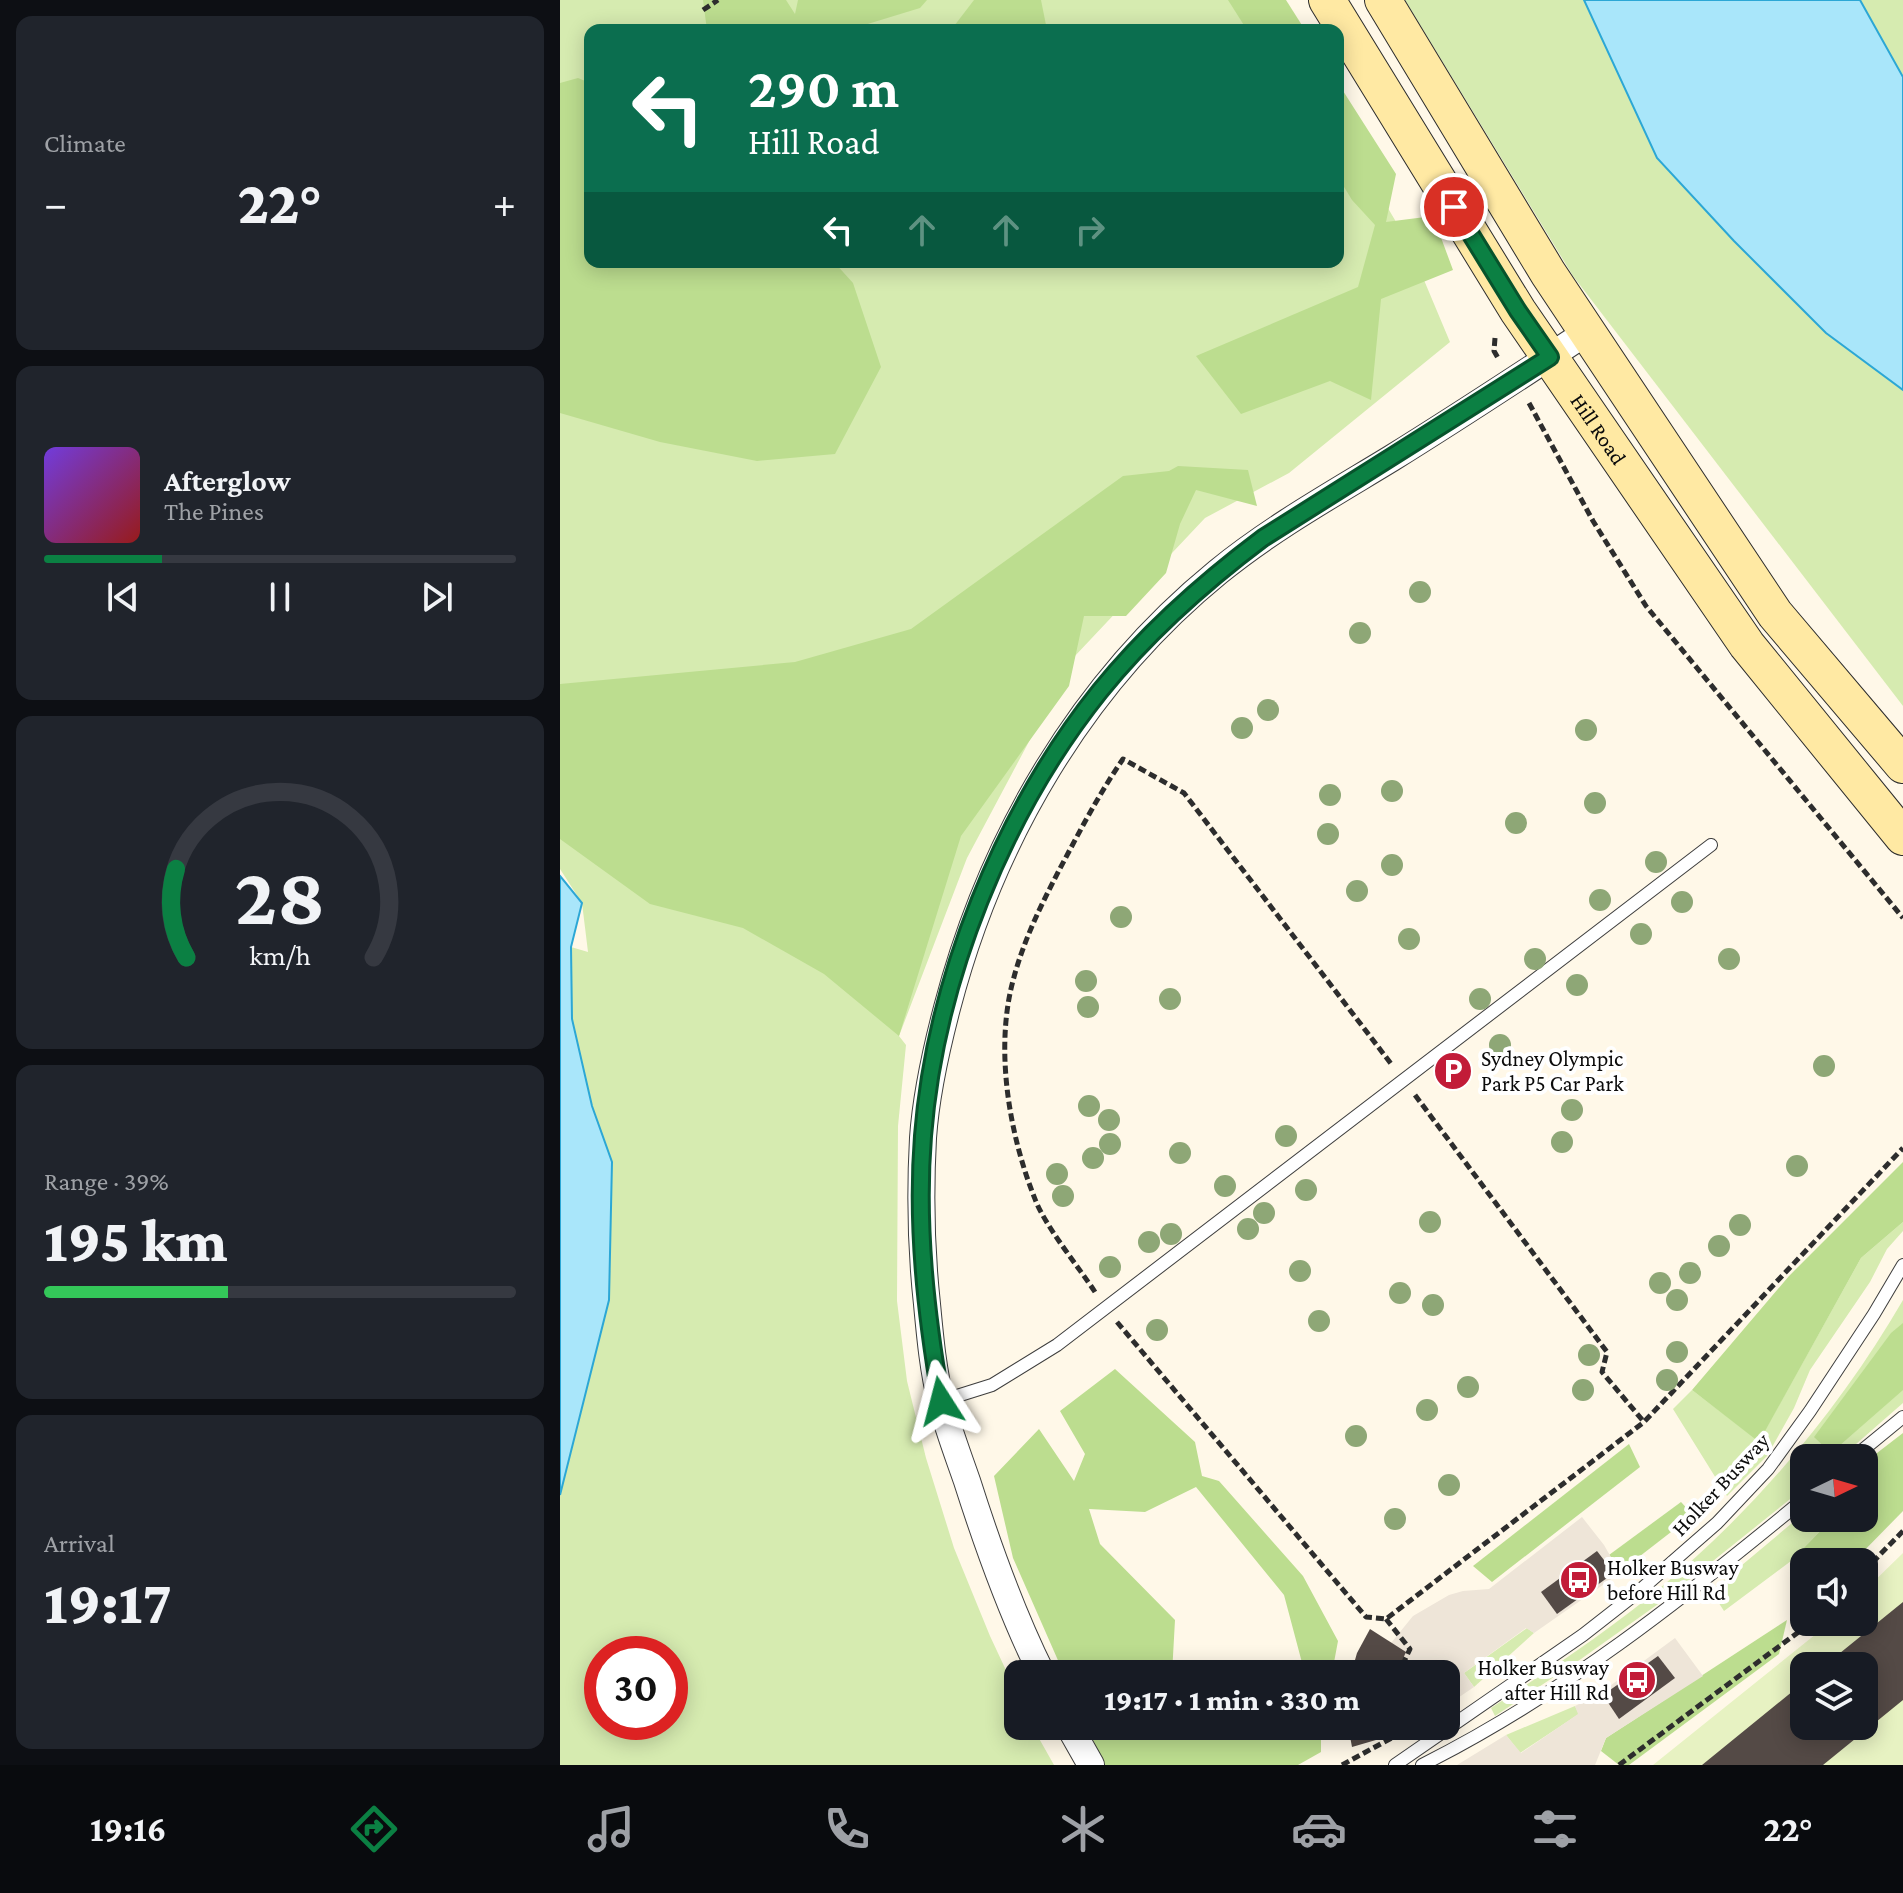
<!DOCTYPE html>
<html lang="en">
<head>
<meta charset="utf-8">
<style>
  :root { --surface:#171b24; --page:#20242c; --text:#f1f3f6; --muted:#9ea1a6; --line:#363941; --accent:#0b8043 }
  body { margin:0; font-family:"Crimson Pro",serif; background:var(--page); color:var(--text); height:100vh; display:flex; flex-direction:column; font-size:30px; white-space:nowrap }
  * { box-sizing:border-box; margin:0 }
  p { font-size:26px; color:var(--muted) }
  .icon { flex:none; width:44px; height:44px; fill:none; stroke:currentColor; stroke-width:2; stroke-linecap:round; stroke-linejoin:round }
  .map { position:relative; flex:1; overflow:hidden }
  .panel { display:flex; flex-direction:column; gap:16px; padding:16px; background:#0d0f14; width:560px }
  .panel>* { flex:none }
  .hud { position:absolute; left:24px; top:24px; width:760px; height:244px; border-radius:16px; box-shadow:0 4px 20px #0003; background:#0b6e4f; color:#fff; overflow:hidden }
  .needle { width:52px; rotate:85deg }
  .tools { position:absolute; left:1230px; top:1444px; display:grid; gap:16px }
  .tools a { display:grid; place-items:center; width:88px; height:88px; border-radius:16px; background:var(--surface); box-shadow:0 4px 20px #0003; font-size:40px }
  .speed { position:absolute; left:24px; top:1636px; display:flex; gap:16px; font-size:40px; font-weight:700; text-align:center }
  .speed>* { display:grid; place-content:center; width:104px; height:104px; border-radius:50%; background:var(--surface); box-shadow:0 4px 20px #0003; line-height:1 }
  .speed .limit { border:12px solid #d22; background:#fff; color:#111 }
  .pin { position:absolute; display:grid; place-items:center; width:68px; height:68px; color:#fff; margin:-34px; border:4px solid #fff; border-radius:50%; box-shadow:0 2px 8px #0007 }
  .me { position:absolute; width:88px; margin:-44px; rotate:351deg; stroke-linejoin:round; filter:drop-shadow(0 0 6px #0008) }
  .turn { display:flex; align-items:center; gap:28px; height:168px; padding:0 32px; font-size:36px }
  .turn .icon { width:104px; height:104px; stroke-width:2.5 }
  .turn b { display:block; font-size:56px; line-height:68px }
  .lanes { display:flex; align-items:center; height:76px; padding:0 32px; background:#0003; justify-content:center; gap:40px; direction:ltr }
  .lanes .off { opacity:.35 }
  .big { font-size:60px; font-weight:800; line-height:1.1 }
  .panel .card { flex:1; display:flex; flex-direction:column; justify-content:center; gap:12px; min-width:0; padding:0 28px; border-radius:16px; background:var(--page) }
  .panel .dial { align-items:center; gap:0 }
  .dial svg { height:208px; overflow:visible; fill:none; stroke:var(--line); stroke-width:7; stroke-linecap:round; text-anchor:middle }
  .dial text { fill:var(--text); stroke:none }
  .song { display:flex; align-items:center; gap:24px }
  .cover { width:96px; height:96px; border-radius:12px; background:linear-gradient(135deg,hsl(260 70% 55%),hsl(0 70% 35%)) }
  .played { height:8px; border-radius:4px; background:linear-gradient(90deg,var(--accent) 25%,var(--line) 25%) }
  .keys { display:flex; justify-content:space-around; direction:ltr }
  .heat { display:flex; justify-content:space-between; align-items:center; font-size:44px; direction:ltr }
  .charge { height:12px; border-radius:6px; background:linear-gradient(90deg,#34c759 39%,var(--line) 0) }
  .trip { position:absolute; left:444px; top:1660px; width:456px; height:80px; border-radius:16px; background:var(--surface); box-shadow:0 4px 20px #0003; font-weight:800; line-height:80px; text-align:center }
  .tab-bar { display:flex; height:128px; justify-content:space-around; align-items:center; background:#090b0e; color:var(--muted) }
  .tab-bar .icon { width:56px; height:56px }
  .tab-bar .selected { color:var(--accent) }
  .tab-bar b { font-size:36px; color:var(--text) }
  main { display:flex; flex:1; min-height:0 }
  .map>svg:first-child { display:block }
</style>
</head>
<body>
<main>
<section class="panel">
<div class="card"><p>Climate</p>
<div class="heat"><a>−</a><b class="big">22°</b><a>+</a></div>
</div>
<div class="card">
<div class="song"><i class="cover"></i><div><b>Afterglow</b><p>The Pines</p></div></div>
<div class="played"></div>
<div class="keys"><svg class="icon" aria-label="previous" viewBox="0 0 24 24"><path d="M18 5L8 12l10 7zM5 5v14"/></svg><svg class="icon" aria-label="pause" viewBox="0 0 24 24"><path d="M8 5v14M16 5v14"/></svg><svg class="icon" aria-label="next" viewBox="0 0 24 24"><path d="M6 5l10 7-10 7zM19 5v14"/></svg></div>
</div>
<div class="card dial"><svg viewBox="0 0 100 80">
<path d="M14 69A42 42 0 1 1 86 69"/>
<path d="M14 69A42 42 0 0 1 10 35" stroke="#0b8043"/>
<text x="50" y="56" font-size="32" font-weight="700">28</text>
<text x="50" y="72" font-size="11">km/h</text>
</svg></div>
<div class="card"><p>Range · 39%</p><b class="big">195 km</b><div class="charge"></div></div>
<div class="card"><p>Arrival</p><b class="big">19:17</b></div>
</section>
<div class="map">
<svg width="1343" height="1765" viewBox="0 0 1343 1765">
  <rect width="100%" height="100%" fill="#fff8e8"/>
  <g fill="#d6ebb0" fill-rule="evenodd">
    <path d="M 0,0 L 704,0 L 722,30 L 30,30 L 30,262 L 778,262 L 778,124 L 848,242 L 890,342 L 729,473 L 645,518 L 514,657 L 407,858 L 339,1036 L 346,1045 L 338,1126 L 337,1301 L 347,1381 L 366,1458 L 394,1548 L 430,1636 L 458,1696 L 458,1726 L 472,1726 L 494,1765 L 0,1765 L 0,1495 L 49,1300 L 52,1163 L 32,1106 L 12,1019 L 11,947 L 28,952 L 22,903 L 0,869 ZM 42,1654 L 110,1654 L 110,1722 L 42,1722 Z"/>
    <polygon points="845,0 1343,0 1343,706 1013,276"/>
    <polygon points="1343,1222 1343,1231 1327,1249 1310,1282 1250,1370 1234,1408 1207,1456 1167,1496 1113,1409 1132,1390 1199,1441 1301,1258"/>
    <path d="M 1343,1300 L 1343,1403 L 1280,1458 L 1244,1458 L 1244,1488 L 1108,1597 L 1021,1659 L 935,1716 L 931,1708 C 989,1670 1047,1632 1100,1588 C 1196,1509 1281,1407 1343,1300 Z"/>
    <polygon points="1244,1513 1244,1518 1273,1518 1231,1561 1164,1611 1151,1591"/>
    <polygon points="967,1628 974,1633 914,1687 904,1673"/>
    <polygon points="1015,1706 1019,1714 960,1753 946,1735"/>
  </g>
  <g fill="#bcdd8f">
    <polygon points="143,0 226,0 235,14 238,0 367,0 360,8 288,30 147,30"/>
    <polygon points="414,0 481,0 487,30 391,30"/>
    <polygon points="668,0 726,0 745,30 687,30"/>
    <polygon points="18,78 30,83 30,262 274,262 293,283 321,367 275,454 197,461 100,442 0,413 0,83"/>
    <polygon points="778,83 836,174 826,222 873,216 893,270 821,299 811,400 770,381 681,414 636,356 798,287 815,225 792,200 778,177"/>
    <polygon points="618,466 688,470 697,506 636,490 620,524 606,573 566,616 524,616 509,686 401,836 339,1036 264,974 183,928 90,904 0,839 0,684 235,662 351,629 563,476 609,471"/>
    <polygon points="1343,1162 1343,1222 1301,1258 1199,1442 1132,1390 1229,1276"/>
    <polygon points="1343,1323 1343,1390 1271,1453 1254,1437 1331,1333"/>
    <polygon points="555,1369 635,1442 642,1476 659,1481 743,1576 778,1641 772,1673 745,1674 724,1595 636,1487 585,1512 529,1509 540,1544 615,1620 612,1674 504,1674 453,1558 434,1476 479,1429 514,1481 525,1454 500,1411"/>
    <polygon points="1343,1433 1343,1511 1293,1562 1244,1562 1244,1569 1231,1561 1273,1518 1304,1518 1304,1463"/>
    <polygon points="1069,1444 1080,1467 932,1582 913,1566"/>
    <polygon points="1121,1502 1133,1515 1062,1570 1049,1555"/>
    <polygon points="1227,1620 1219,1654 1069,1765 1059,1765 1041,1751 1046,1738"/>
    <polygon points="527,1726 706,1726 723,1736 730,1726 761,1726 761,1752 738,1765 544,1765"/>
  </g>
  <path fill="#e7f2c2" fill-rule="evenodd" d="M 1343,1553 L 1343,1765 L 1093,1765 L 1271,1622 L 1304,1622 L 1304,1591 ZM 1244,1666 L 1304,1666 L 1304,1726 L 1244,1726 Z"/>
  <g fill="#eee5d8">
    <polygon points="1022,1517 1044,1545 1060,1573 974,1633 966,1628 904,1673 914,1687 886,1706 886,1674 836,1674 839,1667 831,1643 853,1616 889,1595 903,1591 929,1589"/>
    <polygon points="1115,1638 1143,1676 1046,1738 1035,1765 897,1765 946,1735 961,1753 1018,1714 1015,1706 1039,1694"/>
  </g>
  <g fill="#a9e6fa" stroke="#2ca7d5" stroke-width="2">
    <polygon points="1024,0 1300,0 1343,77 1343,390 1266,333 1174,241 1097,158"/>
    <polygon points="0,876 22,903 11,947 12,1019 32,1106 52,1162 49,1300 0,1495"/>
  </g>
  <g fill="#544a46">
    <polygon points="1037,1551 1054,1573 997,1614 981,1592"/>
    <polygon points="1343,1602 1343,1700 1263,1765 1142,1765 1244,1682 1244,1726 1304,1726 1304,1666 1264,1666"/>
    <polygon points="810,1629 846,1652 836,1674 791,1674 797,1653"/>
    <polygon points="1098,1656 1115,1678 1059,1719 1043,1695"/>
    <polygon points="788,1726 831,1726 833,1735 792,1747"/>
  </g>
  <g fill="none" stroke-linecap="round" stroke-linejoin="round">
    <g stroke="#3e3e3e" stroke-width="14">
      <g id="lane">
        <polyline points="381,1401 432,1385 497,1345 1151,845"/>
        <polyline points="1293,1458 1343,1417"/>
        <polyline points="835,1765 1023,1635 1078,1592 1157,1523 1208,1469 1250,1411 1314,1314 1343,1265"/>
        <path d="M 862,1765 C 1002,1695 1124,1598 1244,1499"/>
      </g>
    </g>
    <g stroke="#3e3e3e" stroke-width="28">
      <g id="street">
        <path d="M 482,1674 C 451,1612 428,1547 407,1481 C 398,1455 388,1429 381,1402 C 373,1370 370,1336 367,1304 C 361,1249 360,1193 363,1138 C 366,1094 376,1050 387,1008 C 431,839 522,683 658,572 C 712,528 773,494 832,458 C 898,417 962,375 1027,332"/>
        <polyline points="509,1726 531,1765"/>
      </g>
    </g>
    <g stroke="#2d2d2d" stroke-width="38">
      <g id="secondary">
        <path id="s1" d="M 767,0 L 958,311 L 1187,645 L 1343,837"/>
        <polyline points="823,0 988,273 1215,614 1343,765"/>
      </g>
    </g>
    <g stroke="#2d2d2d" stroke-width="5" stroke-dasharray="8 4" stroke-linecap="butt">
      <polyline points="143,10 158,0"/>
      <polyline points="935,338 934,351 938,358"/>
      <polyline points="969,403 1033,521 1086,606 1343,918"/>
      <polyline points="855,1095 1047,1352 1042,1372 1084,1422"/>
      <path d="M 535,1292 C 518,1266 485,1226 475,1199 C 449,1134 434,1047 454,977 C 465,936 485,897 505,859 C 523,825 541,791 563,759 L 624,793 L 832,1065"/>
      <polyline points="557,1322 806,1617 826,1619 1084,1422 1343,1148"/>
      <polyline points="1304,1571 1343,1531"/>
      <polyline points="826,1619 850,1649 838,1674"/>
      <polyline points="782,1765 837,1735 836,1726"/>
      <polyline points="1059,1765 1252,1622"/>
    </g>
    <use href="#lane" stroke="#fff" stroke-width="12"/>
    <use href="#street" stroke="#fff" stroke-width="26"/>
    <use href="#secondary" stroke="#ffe9a3" stroke-width="36"/>
  </g>
  <g fill="#8ea776">
    <circle cx="860" cy="592" r="11"/>
    <circle cx="800" cy="633" r="11"/>
    <circle cx="708" cy="710" r="11"/>
    <circle cx="682" cy="728" r="11"/>
    <circle cx="1026" cy="730" r="11"/>
    <circle cx="832" cy="791" r="11"/>
    <circle cx="770" cy="795" r="11"/>
    <circle cx="1035" cy="803" r="11"/>
    <circle cx="956" cy="823" r="11"/>
    <circle cx="768" cy="834" r="11"/>
    <circle cx="1096" cy="862" r="11"/>
    <circle cx="832" cy="865" r="11"/>
    <circle cx="797" cy="891" r="11"/>
    <circle cx="1040" cy="900" r="11"/>
    <circle cx="1122" cy="902" r="11"/>
    <circle cx="561" cy="917" r="11"/>
    <circle cx="1081" cy="934" r="11"/>
    <circle cx="849" cy="939" r="11"/>
    <circle cx="975" cy="959" r="11"/>
    <circle cx="1169" cy="959" r="11"/>
    <circle cx="526" cy="981" r="11"/>
    <circle cx="1017" cy="985" r="11"/>
    <circle cx="610" cy="999" r="11"/>
    <circle cx="920" cy="999" r="11"/>
    <circle cx="528" cy="1007" r="11"/>
    <circle cx="940" cy="1045" r="11"/>
    <circle cx="1264" cy="1066" r="11"/>
    <circle cx="529" cy="1106" r="11"/>
    <circle cx="1012" cy="1110" r="11"/>
    <circle cx="549" cy="1120" r="11"/>
    <circle cx="726" cy="1136" r="11"/>
    <circle cx="1002" cy="1142" r="11"/>
    <circle cx="550" cy="1144" r="11"/>
    <circle cx="620" cy="1153" r="11"/>
    <circle cx="533" cy="1158" r="11"/>
    <circle cx="1237" cy="1166" r="11"/>
    <circle cx="497" cy="1174" r="11"/>
    <circle cx="665" cy="1186" r="11"/>
    <circle cx="746" cy="1190" r="11"/>
    <circle cx="503" cy="1196" r="11"/>
    <circle cx="704" cy="1213" r="11"/>
    <circle cx="870" cy="1222" r="11"/>
    <circle cx="1180" cy="1225" r="11"/>
    <circle cx="688" cy="1229" r="11"/>
    <circle cx="611" cy="1234" r="11"/>
    <circle cx="589" cy="1242" r="11"/>
    <circle cx="1159" cy="1246" r="11"/>
    <circle cx="550" cy="1267" r="11"/>
    <circle cx="740" cy="1271" r="11"/>
    <circle cx="1130" cy="1273" r="11"/>
    <circle cx="1100" cy="1283" r="11"/>
    <circle cx="840" cy="1293" r="11"/>
    <circle cx="1117" cy="1300" r="11"/>
    <circle cx="873" cy="1305" r="11"/>
    <circle cx="759" cy="1321" r="11"/>
    <circle cx="597" cy="1330" r="11"/>
    <circle cx="1117" cy="1352" r="11"/>
    <circle cx="1029" cy="1355" r="11"/>
    <circle cx="1107" cy="1380" r="11"/>
    <circle cx="908" cy="1387" r="11"/>
    <circle cx="1023" cy="1390" r="11"/>
    <circle cx="867" cy="1410" r="11"/>
    <circle cx="796" cy="1436" r="11"/>
    <circle cx="889" cy="1485" r="11"/>
    <circle cx="835" cy="1519" r="11"/>
  </g>
  <g fill="none" stroke-linecap="round" stroke-linejoin="round">
    <g stroke="#07532c" stroke-width="20">
      <path id="route" d="M 381,1401 C 366,1314 356,1225 363,1136 C 375,981 443,812 540,691 C 587,633 643,583 703,538 L 990,357 L 958,311 L 894,207"/>
    </g>
    <use href="#route" stroke="#0b8043" stroke-width="14"/>
  </g>
  <defs>
    <g id="parking-disc" transform="scale(2)"><circle r="9.5" fill="#c21c38" stroke="#fff"/><path d="M-3.5-5.5H1a3.5 3.5 0 0 1 0 7H-1V5.5H-3.5ZM-1-3.4V-.6H.8a1.4 1.4 0 0 0 0-2.8Z" fill="#fff"/></g>
    <g id="bus-disc" transform="scale(2)"><circle r="9.5" fill="#c21c38" stroke="#fff"/><path d="M-5-6H5V4H4V6H2V4H-2V6H-4V4H-5ZM-3.5-4V0h7V-4ZM-3.5 1.2v1.5H-2V1.2ZM2 1.2v1.5H3.5V1.2Z" fill="#fff"/></g>
  </defs>
  <g fill-rule="evenodd">
    <use href="#parking-disc" x="893" y="1071"/>
    <use href="#bus-disc" x="1019" y="1580"/>
    <use href="#bus-disc" x="1077" y="1680"/>
  </g>
  <g text-anchor="middle" stroke-width="8" stroke-linejoin="round" paint-order="stroke">
    <g font-size="22" fill="#0b0b0b" stroke="#fff">
      <text dy="8" stroke="none"><textPath href="#s1" startOffset="508">Hill Road</textPath></text>
      <text transform="translate(1160 1484) rotate(-47)" y="8">Holker Busway</text>
    </g>
    <g font-size="22" fill="#0b0b0b" stroke="#fff" text-anchor="start">
      <text x="921" y="1066">Sydney Olympic<tspan x="921" dy="25">Park P5 Car Park</tspan></text>
      <text x="1047" y="1575">Holker Busway<tspan x="1047" dy="25">before Hill Rd</tspan></text>
      <text x="1049" y="1675" text-anchor="end">Holker Busway<tspan x="1049" dy="25">after Hill Rd</tspan></text>
    </g>
  </g>
</svg>
<div class="tools">
<a><svg class="needle" viewBox="-14 -14 28 28"><path d="M0-13l5 13h-10z" fill="#e53935"/><path d="M0 13l5-13h-10z" fill="#9ea1a6"/></svg></a>
<a><svg class="icon" aria-label="sound" viewBox="0 0 24 24"><path d="M4 9h4l5-4v14l-5-4H4zM17 9q2 3 0 6"/></svg></a>
<a><svg class="icon" aria-label="layers" viewBox="0 0 24 24"><path d="M12 4l9 5-9 5-9-5zM3 14l9 5 9-5"/></svg></a>
</div>
<div class="speed"><div class="limit">30</div></div>
<div class="pin" style="left:894px;top:207px;background:#d93025"><svg class="icon" aria-label="arrive" viewBox="0 0 24 24"><path d="M6 21V4h12l-3 4 3 4H6"/></svg></div>
<svg class="me" style="left:381px;top:1401px" viewBox="-20 -20 40 40"><path d="M0-17L14 15 0 8-14 15z" fill="#0b8043" stroke="#fff" stroke-width="4"/></svg>
<div class="trip">19:17 · 1 min · 330 m</div>
<div class="hud">
<div class="turn"><svg class="icon" aria-label="left" viewBox="0 0 24 24"><path d="M17 20v-9H6M10 6l-5 5 5 5"/></svg><div><b>290 m</b>Hill Road</div></div>
<div class="lanes"><svg class="icon" aria-label="left" viewBox="0 0 24 24"><path d="M17 20v-9H6M10 6l-5 5 5 5"/></svg><svg class="icon off" aria-label="ahead" viewBox="0 0 24 24"><path d="M12 20V5M6 11l6-6 6 6"/></svg><svg class="icon off" aria-label="ahead" viewBox="0 0 24 24"><path d="M12 20V5M6 11l6-6 6 6"/></svg><svg class="icon off" aria-label="right" viewBox="0 0 24 24"><path d="M7 20v-9h11M14 6l5 5-5 5"/></svg></div>
</div>
</div>
</main>
<nav class="tab-bar">
<b>19:16</b>
<svg class="icon selected" aria-label="directions" viewBox="0 0 24 24"><path d="M12 3l9 9-9 9-9-9zM9 14v-3h6M13 9l2 2-2 2"/></svg>
<svg class="icon" aria-label="music" viewBox="0 0 24 24"><path d="M9 18V5l10-2v13"/><circle cx="6" cy="18" r="3"/><circle cx="16" cy="16" r="3"/></svg>
<svg class="icon" aria-label="phone" viewBox="0 0 24 24"><path d="M5 4h4l2 5-3 2q2 4 5 5l2-3 5 2v4C11 20 4 13 5 4z"/></svg>
<svg class="icon" aria-label="climate" viewBox="0 0 24 24"><path d="M12 3v18M4 7l16 10M4 17L20 7"/></svg>
<svg class="icon" aria-label="car" viewBox="0 0 24 24"><path d="M5 17H2v-5l4-1 3-4h7l3 4 3 1v5h-3M9 17h6M6 11h13"/><circle cx="7" cy="17" r="2"/><circle cx="17" cy="17" r="2"/></svg>
<svg class="icon" aria-label="filters" viewBox="0 0 24 24"><path d="M4 7h16M4 17h16"/><circle cx="9" cy="7" r="2"/><circle cx="15" cy="17" r="2"/></svg>
<b>22°</b>
</nav>
</body>
</html>
